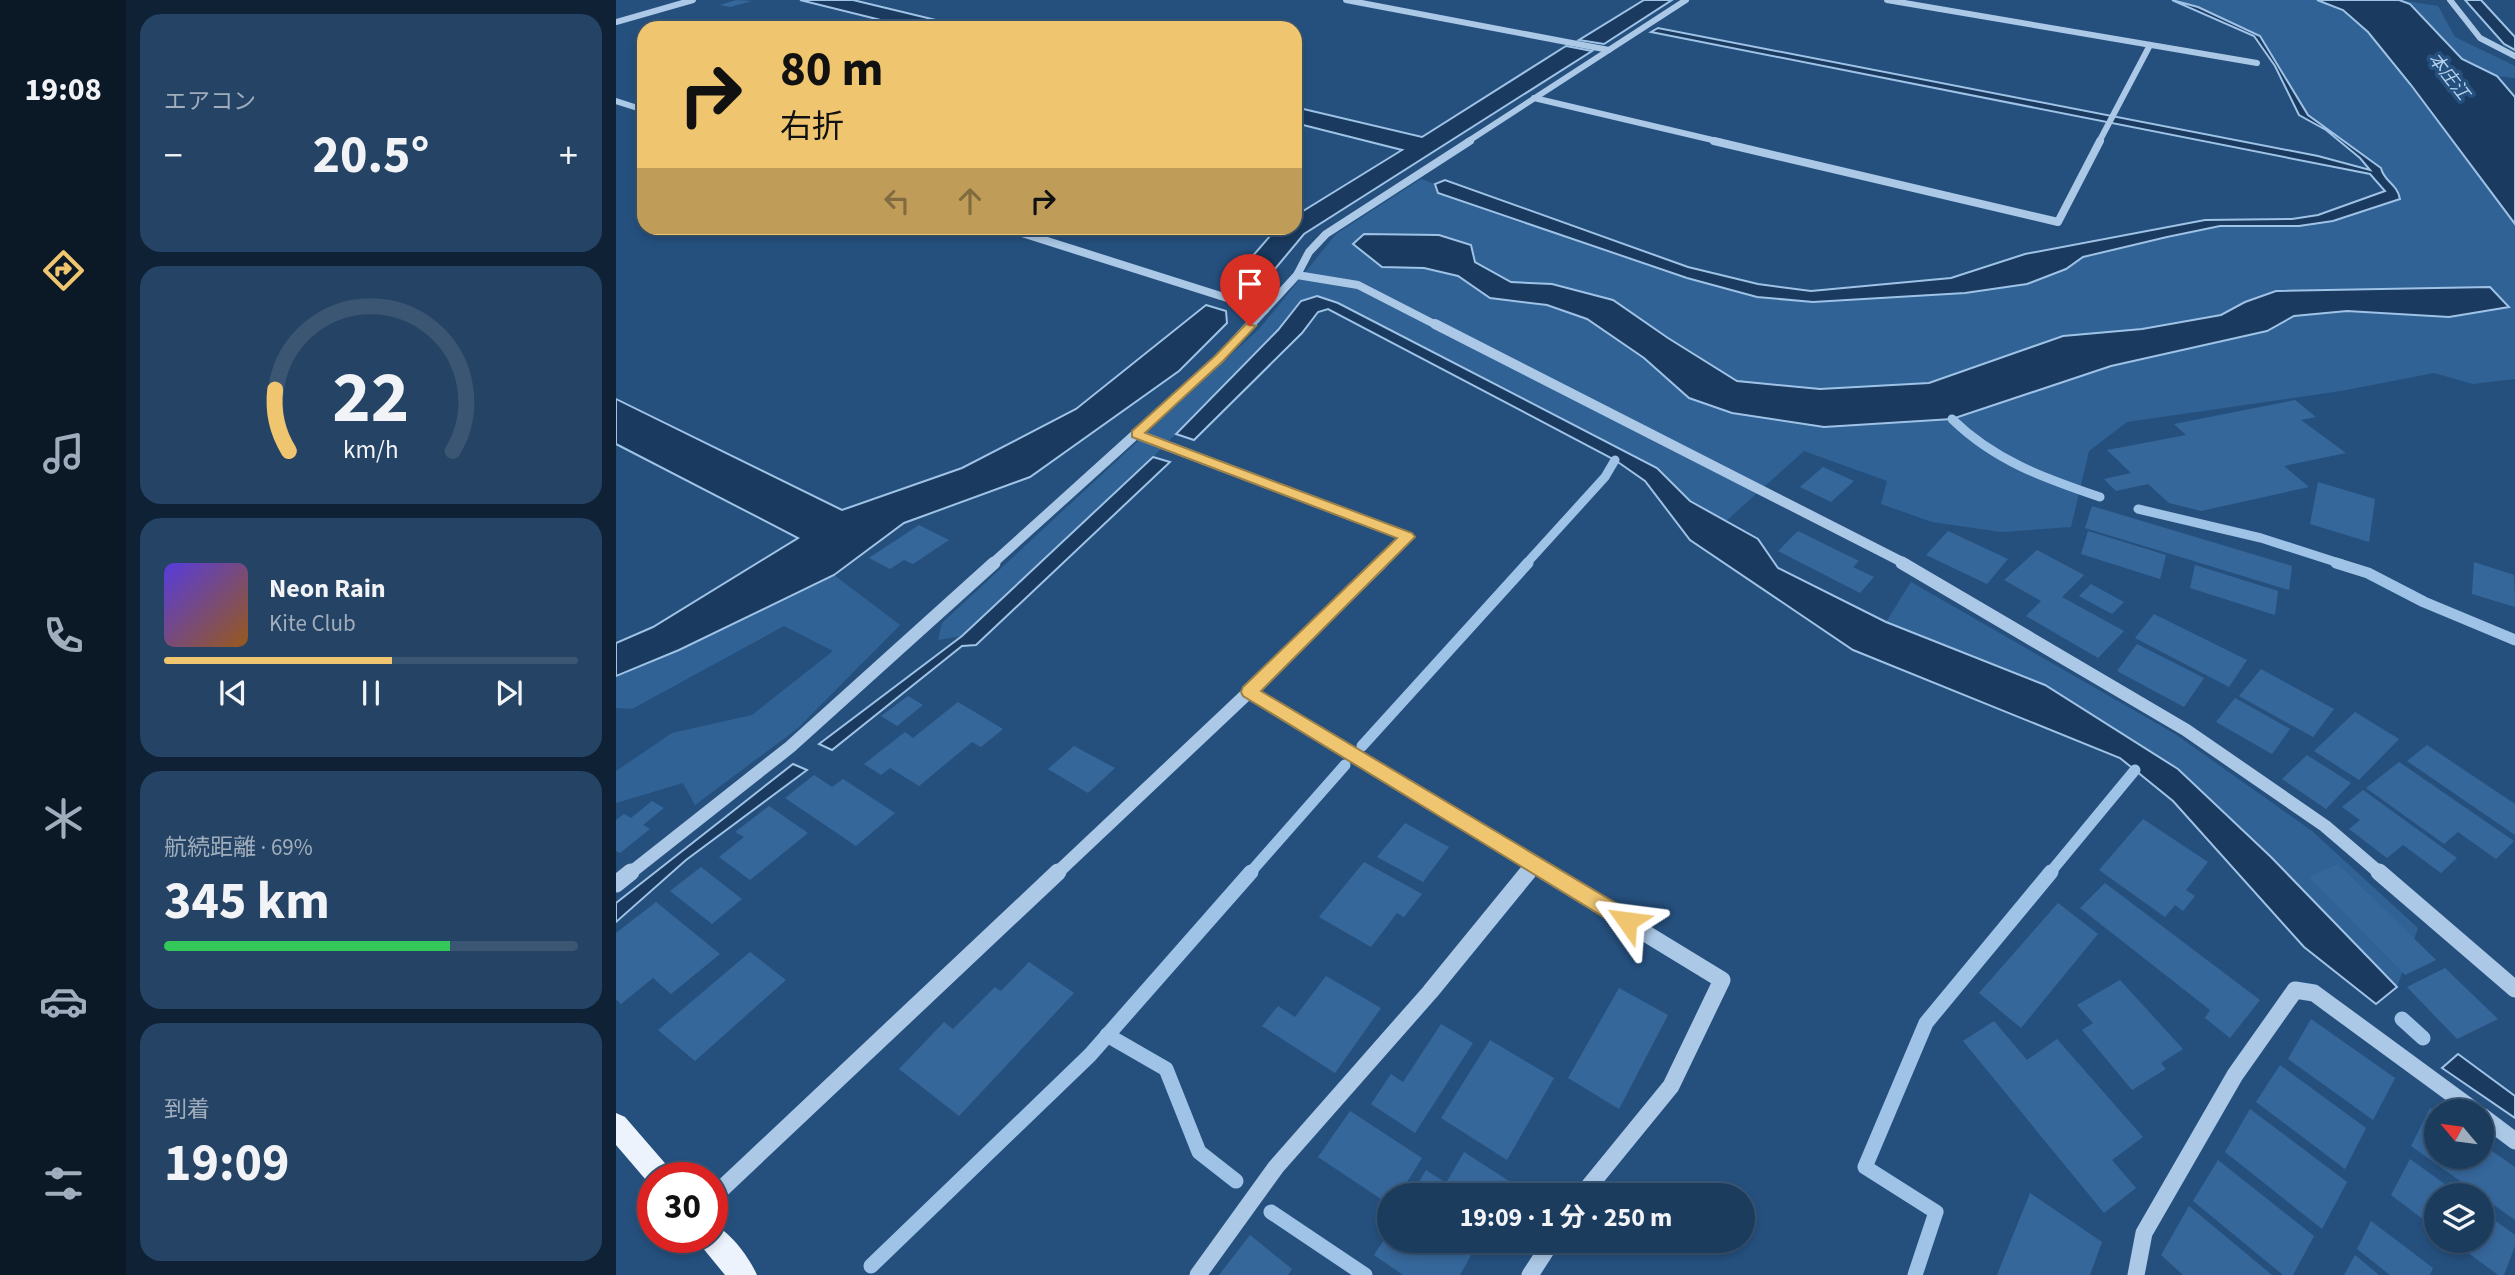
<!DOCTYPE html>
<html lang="ja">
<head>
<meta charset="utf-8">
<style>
  :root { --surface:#1c3c5e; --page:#254364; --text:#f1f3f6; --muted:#a0adbc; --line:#3a5673; --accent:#efc570 }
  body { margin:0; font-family:"Source Sans 3","Noto Sans JP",sans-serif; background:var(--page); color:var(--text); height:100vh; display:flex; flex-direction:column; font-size:26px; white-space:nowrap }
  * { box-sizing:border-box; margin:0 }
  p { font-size:23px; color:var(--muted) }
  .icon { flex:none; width:38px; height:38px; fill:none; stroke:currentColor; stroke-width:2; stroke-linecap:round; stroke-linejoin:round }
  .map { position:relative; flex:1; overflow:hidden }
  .drawer { display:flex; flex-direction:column; gap:14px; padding:14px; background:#0f2134; width:490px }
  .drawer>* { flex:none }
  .banner { position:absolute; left:21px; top:21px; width:665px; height:214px; border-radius:21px; box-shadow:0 4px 10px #0003,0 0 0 2px var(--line); background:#efc570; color:#111; overflow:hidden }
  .needle { width:46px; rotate:299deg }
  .controls { position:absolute; left:1808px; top:1099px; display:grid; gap:14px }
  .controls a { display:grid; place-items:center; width:70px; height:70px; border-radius:50%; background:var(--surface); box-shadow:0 4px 10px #0003,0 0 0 2px var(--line); font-size:35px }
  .speed { position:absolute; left:21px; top:1162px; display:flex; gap:14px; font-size:35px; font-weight:700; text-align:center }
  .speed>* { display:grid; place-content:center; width:91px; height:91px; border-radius:50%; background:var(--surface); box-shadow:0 4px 10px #0003,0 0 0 2px var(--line); line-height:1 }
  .speed .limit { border:10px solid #d22; background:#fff; color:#111 }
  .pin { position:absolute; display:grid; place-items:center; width:60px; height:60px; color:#fff; margin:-72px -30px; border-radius:50% 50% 50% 0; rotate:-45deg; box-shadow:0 0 7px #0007 }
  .pin .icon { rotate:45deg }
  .me { position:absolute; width:77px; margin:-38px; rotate:301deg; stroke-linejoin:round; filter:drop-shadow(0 0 5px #0008) }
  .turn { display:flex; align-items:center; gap:24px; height:147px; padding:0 28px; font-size:32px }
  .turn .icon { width:91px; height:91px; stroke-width:2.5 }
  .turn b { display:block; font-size:49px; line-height:60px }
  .lanes { display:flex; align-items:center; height:66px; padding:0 28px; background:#0003; justify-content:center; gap:35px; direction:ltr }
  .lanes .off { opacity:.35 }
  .big { font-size:52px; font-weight:700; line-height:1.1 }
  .drawer .tile { flex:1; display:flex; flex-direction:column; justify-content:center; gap:10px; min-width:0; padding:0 24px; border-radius:21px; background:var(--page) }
  .drawer .dial { align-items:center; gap:0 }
  .dial svg { height:182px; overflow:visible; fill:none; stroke:var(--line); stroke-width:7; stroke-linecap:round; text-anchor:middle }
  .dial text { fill:var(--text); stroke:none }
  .song { display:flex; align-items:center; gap:21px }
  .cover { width:84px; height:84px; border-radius:10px; background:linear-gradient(135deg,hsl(250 70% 55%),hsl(30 70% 35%)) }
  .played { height:7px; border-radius:4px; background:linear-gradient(90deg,var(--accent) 55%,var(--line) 55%) }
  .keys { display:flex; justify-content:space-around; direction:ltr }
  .heat { display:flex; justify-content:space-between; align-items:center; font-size:38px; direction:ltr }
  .charge { height:10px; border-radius:5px; background:linear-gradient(90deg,#34c759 69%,var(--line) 0) }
  .trip { position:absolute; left:761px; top:1183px; width:378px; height:70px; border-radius:35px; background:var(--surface); box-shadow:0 4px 10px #0003,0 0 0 2px var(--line); font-weight:700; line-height:70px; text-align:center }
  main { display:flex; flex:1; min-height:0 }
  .tabs { display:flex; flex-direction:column; width:126px; justify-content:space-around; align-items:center; background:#0b1826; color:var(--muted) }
  .tabs .icon { width:49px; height:49px }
  .tabs .current { color:var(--accent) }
  .tabs b { font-size:32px; color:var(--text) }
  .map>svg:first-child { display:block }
</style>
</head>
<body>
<main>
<nav class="tabs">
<b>19:08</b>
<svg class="icon current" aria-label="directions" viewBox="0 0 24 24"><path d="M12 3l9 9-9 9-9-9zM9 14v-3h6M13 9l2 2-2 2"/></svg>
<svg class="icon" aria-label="music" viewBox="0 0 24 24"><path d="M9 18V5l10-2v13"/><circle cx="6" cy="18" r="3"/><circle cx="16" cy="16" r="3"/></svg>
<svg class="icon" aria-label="phone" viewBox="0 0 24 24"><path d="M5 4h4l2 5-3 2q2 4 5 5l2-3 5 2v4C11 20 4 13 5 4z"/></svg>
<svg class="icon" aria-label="climate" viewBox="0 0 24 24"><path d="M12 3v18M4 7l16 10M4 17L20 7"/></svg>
<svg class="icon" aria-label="car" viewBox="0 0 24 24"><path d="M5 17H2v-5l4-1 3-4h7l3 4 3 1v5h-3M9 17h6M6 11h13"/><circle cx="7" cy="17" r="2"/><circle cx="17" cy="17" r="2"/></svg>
<svg class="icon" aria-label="filters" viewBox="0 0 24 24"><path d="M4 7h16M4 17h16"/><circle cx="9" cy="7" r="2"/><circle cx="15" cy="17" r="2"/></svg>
</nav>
<section class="drawer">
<div class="tile"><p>エアコン</p>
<div class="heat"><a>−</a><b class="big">20.5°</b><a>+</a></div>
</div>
<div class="tile dial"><svg viewBox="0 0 100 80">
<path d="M14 69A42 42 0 1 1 86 69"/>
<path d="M14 69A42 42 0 0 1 8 42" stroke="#efc570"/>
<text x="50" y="56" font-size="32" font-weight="700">22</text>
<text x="50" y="72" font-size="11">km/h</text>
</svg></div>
<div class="tile">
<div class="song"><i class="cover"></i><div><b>Neon Rain</b><p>Kite Club</p></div></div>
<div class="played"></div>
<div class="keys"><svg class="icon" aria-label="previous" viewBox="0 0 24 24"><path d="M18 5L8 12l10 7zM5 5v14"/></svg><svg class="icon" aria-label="pause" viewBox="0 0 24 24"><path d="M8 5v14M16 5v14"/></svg><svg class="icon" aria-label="next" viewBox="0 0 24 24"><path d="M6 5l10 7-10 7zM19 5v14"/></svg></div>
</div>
<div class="tile"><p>航続距離 · 69%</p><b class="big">345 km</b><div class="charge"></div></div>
<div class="tile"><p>到着</p><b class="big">19:09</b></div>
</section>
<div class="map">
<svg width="1899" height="1275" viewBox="0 0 1899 1275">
  <rect width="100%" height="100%" fill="#25507e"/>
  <g fill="#306296" fill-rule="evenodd">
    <path d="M 1560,0 L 1725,0 L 1763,20 L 1885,207 L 1899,224 L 1899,379 L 1857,384 L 1818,373 L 1725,391 L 1511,422 L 1473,451 L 1455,527 L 1385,532 L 1316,522 L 1265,504 L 1271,481 L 1188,451 L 1110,521 L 1074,501 L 1041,468 L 722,303 L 685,301 L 662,330 L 537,457 L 346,636 L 322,640 L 326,623 L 644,328 L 720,234 L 805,179 L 819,184 L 822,193 L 1071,278 L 1141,297 L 1450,269 L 1467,257 L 1604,226 L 1683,226 L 1717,221 L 1782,189 L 1767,175 L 1765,168 L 1692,115 L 1644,36 ZM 748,234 L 823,235 L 859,262 L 895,282 L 936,284 L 997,300 L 1052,338 L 1121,381 L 1204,389 L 1313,383 L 1447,336 L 1526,329 L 1605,315 L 1629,302 L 1750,290 L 1874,287 L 1893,306 L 1833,317 L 1731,311 L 1678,316 L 1651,331 L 1495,366 L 1434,386 L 1116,413 L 1073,398 L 1028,358 L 971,319 L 931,305 L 874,297 L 842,276 L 808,268 L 766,267 L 737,244 Z"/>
    <polygon points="1783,0 1822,6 1839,37 1899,66 1899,78 1881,76 1899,97 1899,140 1806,18 1794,4"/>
    <polygon points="218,575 284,625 182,728 79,805 67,783 0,803 0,771 56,733 136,715 217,651 168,626 16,709 0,708 0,676 63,650"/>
    <polygon points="1295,582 1559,734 1696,831 1802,928 1781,987 1655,857 1562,769 1270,622"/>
  </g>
  <g fill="#1a3a5f" stroke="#9fc3e6" stroke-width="2">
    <polygon points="184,0 237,0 353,28 297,28"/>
    <polygon points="1028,0 1056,0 988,44 963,40"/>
    <path d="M 1556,0 L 1582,7 L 1644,36 L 1692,115 L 1765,168 C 1768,182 1781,183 1784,199 L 1717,221 L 1683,226 L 1604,226 L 1551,237 L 1467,257 L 1450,269 L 1411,284 L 1349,293 L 1197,302 L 1141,297 L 1071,278 L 822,193 L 819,184 L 829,180 L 1072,267 L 1142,284 L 1195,291 L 1335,278 L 1409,254 L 1589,220 L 1676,219 L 1702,215 L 1769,191 L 1754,174 L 1035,32 L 1042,28 L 1702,156 L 1754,170 L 1744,158 L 1710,130 L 1683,115 L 1659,66 L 1638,36 Z"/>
    <polygon points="1701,0 1783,0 1794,4 1846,59 1881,76 1899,97 1899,224 1795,85 1752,32 1727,10"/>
    <polygon points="1849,0 1865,0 1899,37 1899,50 1888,44"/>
    <polygon points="950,46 976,51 688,234 639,293 609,288 661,228 679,228 679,216 786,150 679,123 679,107 806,137"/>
    <polygon points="748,234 823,235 855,245 859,262 895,282 936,284 997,300 1052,338 1121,381 1204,389 1313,383 1447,336 1526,329 1605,315 1629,302 1660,291 1874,287 1893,307 1833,317 1731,311 1678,316 1651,331 1495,366 1336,419 1208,427 1116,413 1073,398 1028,358 971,319 931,305 874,298 842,276 808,268 766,267 737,244"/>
    <polygon points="701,296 722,303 1041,468 1074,501 1142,539 1162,568 1270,622 1429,685 1562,769 1655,857 1781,987 1760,1004 1688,947 1557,801 1504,758 1237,650 1074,540 1029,481 999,460 712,309 702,312 686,333 578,440 560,434 662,330 685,301"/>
    <polygon points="590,305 610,311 611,323 563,371 414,477 288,523 218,575 63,650 0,676 0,643 37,627 182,538 0,444 0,399 226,510 346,468 460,409"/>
    <polygon points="537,457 554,462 360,645 346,646 216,750 203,744 346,636"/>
    <polygon points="177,764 191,770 70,860 0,922 0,903"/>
    <polygon points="1842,1054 1899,1096 1899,1118 1826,1068"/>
  </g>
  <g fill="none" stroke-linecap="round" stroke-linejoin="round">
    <g stroke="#9fc3e6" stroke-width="9">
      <path d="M 1336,419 C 1379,461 1428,478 1484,497"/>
      <polyline points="1522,509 1645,538 1726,564"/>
      <polyline points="910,564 989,477 999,460"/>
    </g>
    <g stroke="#9fc3e6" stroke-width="11">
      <polyline points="1720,563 1752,573 1808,602 1899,640"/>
      <polyline points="746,746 912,563"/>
      <polyline points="633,874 729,765"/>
      <polyline points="1433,874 1519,770"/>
    </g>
    <g stroke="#9fc3e6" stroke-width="15">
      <polyline points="1786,1019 1807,1038"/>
      <polyline points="491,1035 550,1069 583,1152 620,1181"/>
      <polyline points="655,1212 749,1275"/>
      <polyline points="255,1266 474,1055 635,872"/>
      <polyline points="1299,1275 1320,1212 1249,1167 1310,1023 1435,872"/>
    </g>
  </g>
  <g fill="#36679b">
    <polygon points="120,0 136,1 114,7 104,5"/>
    <polygon points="1679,400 1700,417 1685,420 1730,453 1668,466 1693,487 1585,511 1553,503 1532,484 1500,491 1488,479 1515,473 1491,450 1570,435 1558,424"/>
    <polygon points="1207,467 1238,481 1215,502 1184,487"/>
    <polygon points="1702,482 1759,499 1753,542 1694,524"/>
    <polygon points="1476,506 1676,566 1673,590 1469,528"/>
    <polygon points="303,525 333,540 297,564 288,560 274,569 253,558"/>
    <polygon points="1182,531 1243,561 1237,567 1258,577 1244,593 1162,551"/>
    <polygon points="1332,531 1392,559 1371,584 1310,555"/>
    <polygon points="1472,531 1550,555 1544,579 1465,554"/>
    <polygon points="1421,550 1468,575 1446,597 1508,631 1482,658 1410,616 1425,601 1388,580"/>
    <polygon points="1858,562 1898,575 1899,607 1856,594"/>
    <polygon points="1579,565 1662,591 1659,615 1574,588"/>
    <polygon points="1475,584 1508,602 1496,614 1463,596"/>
    <polygon points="1538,614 1631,660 1613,687 1519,638"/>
    <polygon points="1521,644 1588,678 1568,707 1501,671"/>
    <polygon points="1645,669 1718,709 1697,737 1623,696"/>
    <polygon points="292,696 307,705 281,726 265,716"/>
    <polygon points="1619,698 1674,729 1656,754 1600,722"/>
    <polygon points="342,702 387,729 365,747 356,742 303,786 274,768 265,775 248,764 289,732 297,738"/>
    <polygon points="1739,712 1783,739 1743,780 1698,751"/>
    <polygon points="1811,745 1899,804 1899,835 1791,761"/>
    <polygon points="458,746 499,768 472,793 432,769"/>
    <polygon points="1691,755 1735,783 1710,809 1666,779"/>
    <polygon points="1783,762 1898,841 1880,859 1842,832 1828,844 1750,788"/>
    <polygon points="198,775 216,787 227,779 279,813 240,846 169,798"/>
    <polygon points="1747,790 1841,858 1825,873 1787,845 1771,858 1733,829 1744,820 1726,807"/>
    <polygon points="36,801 48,808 27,825 34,829 4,853 0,851 0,820 8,814 15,818"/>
    <polygon points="153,806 192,833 134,880 103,857 128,837 119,832"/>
    <polygon points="1527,819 1592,862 1570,890 1579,896 1567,911 1559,905 1549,917 1483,870"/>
    <polygon points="789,823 833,847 807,882 761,857"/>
    <polygon points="748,862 806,894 788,917 781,913 755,947 703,917"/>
    <polygon points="1722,864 1820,960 1789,975 1693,877"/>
    <polygon points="85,867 126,899 96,924 54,891"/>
    <polygon points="1489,883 1644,1000 1614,1038 1589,1018 1594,1010 1464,908"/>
    <polygon points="40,902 104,954 55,994 37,978 5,1004 0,999 0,933"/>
    <polygon points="1442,903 1482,934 1405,1028 1363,993"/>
    <polygon points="134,952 170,980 79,1061 42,1030"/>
    <polygon points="413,962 458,993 343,1116 283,1069 328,1022 337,1029 379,987 385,991"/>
    <polygon points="1829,968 1882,1019 1841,1039 1791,987"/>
    <polygon points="710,976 765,1008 719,1073 646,1026 662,1006 679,1017"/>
    <polygon points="1504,980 1567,1049 1545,1063 1550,1069 1516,1090 1466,1030 1477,1023 1461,1005"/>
    <polygon points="1003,988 1052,1015 1003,1109 952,1078"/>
    <polygon points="1695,1019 1779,1078 1757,1120 1672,1059"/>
    <polygon points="1378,1021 1411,1060 1441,1039 1527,1137 1496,1160 1520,1188 1488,1213 1347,1041"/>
    <polygon points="825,1024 857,1043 799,1133 755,1104 775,1074 787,1082"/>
    <polygon points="874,1040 938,1078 891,1160 825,1118"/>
    <polygon points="1664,1065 1750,1128 1729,1169 1640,1102"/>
    <polygon points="1814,1108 1820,1112 1820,1157 1866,1157 1866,1144 1899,1167 1899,1220 1795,1146"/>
    <polygon points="1634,1109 1731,1182 1706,1229 1609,1152"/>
    <polygon points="734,1111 806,1158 783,1195 774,1195 774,1205 702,1157"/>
    <polygon points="848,1152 896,1183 888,1195 795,1195 810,1170 830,1183"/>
    <polygon points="1794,1159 1844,1195 1820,1195 1820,1229 1775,1195"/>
    <polygon points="1602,1160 1698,1236 1677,1275 1667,1275 1577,1201"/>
    <polygon points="1414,1193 1486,1242 1474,1275 1381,1275"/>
    <polygon points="1573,1206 1656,1275 1567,1275 1545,1255"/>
    <polygon points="1866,1211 1899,1235 1899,1246 1888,1275 1882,1275 1836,1241 1866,1241"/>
    <polygon points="1755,1221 1817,1268 1814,1275 1774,1275 1741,1249"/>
    <polygon points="774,1230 774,1241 863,1241 844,1275 787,1275 758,1255"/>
    <polygon points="634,1235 676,1269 672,1275 603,1275"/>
    <polygon points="1739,1255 1763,1275 1728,1275"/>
  </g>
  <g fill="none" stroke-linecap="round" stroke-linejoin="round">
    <g stroke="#abc8e6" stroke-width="6">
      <polyline points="730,0 993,50"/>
      <polyline points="1271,0 1641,63"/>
      <polyline points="1834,0 1864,38 1899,56"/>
      <polyline points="0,22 77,0"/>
      <polyline points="918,98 1105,142"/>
      <polyline points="0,101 28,110"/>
      <polyline points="851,142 1070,0"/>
      <polyline points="1483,142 1534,45"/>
    </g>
    <g stroke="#abc8e6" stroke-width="8">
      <polyline points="1098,141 1442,222 1484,141"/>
      <polyline points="390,228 649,310"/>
      <polyline points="681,275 742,285 822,326"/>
      <polyline points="634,326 681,275 693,252 710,234 854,141"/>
    </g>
    <g stroke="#abc8e6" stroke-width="10">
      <polyline points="819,324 1290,564"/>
      <polyline points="520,434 791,537 763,564"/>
      <polyline points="376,564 603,359 635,324"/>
    </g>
    <g stroke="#abc8e6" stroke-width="13">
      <polyline points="1286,563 1570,730 1709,826 1765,874"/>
      <polyline points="633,692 932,874"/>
      <polyline points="13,874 174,747 378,563"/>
      <polyline points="440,874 633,692 765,563"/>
      <polyline points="911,874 918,865"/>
    </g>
    <g stroke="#abc8e6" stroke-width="17">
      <polyline points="929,872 1106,980 1055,1086 966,1195"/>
      <polyline points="1763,872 1899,989"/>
      <polyline points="0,884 15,872"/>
      <polyline points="1866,1116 1899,1141"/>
      <polyline points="96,1198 442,872"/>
      <polyline points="582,1275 660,1167 814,992 912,872"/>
      <polyline points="914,1275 936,1241"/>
      <polyline points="1520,1275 1528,1233 1619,1075 1679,990 1698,993 1859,1111"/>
    </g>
    <g fill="#ecf3fd" fill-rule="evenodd">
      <polygon points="0,1113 9,1117 54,1169 58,1178 37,1178 36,1187 0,1145"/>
      <path d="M 96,1224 C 114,1231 133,1257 141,1275 L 109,1275 L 86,1247 L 83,1237 L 96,1237 Z"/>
    </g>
  </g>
  <polygon fill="#efc570" stroke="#9b8049" stroke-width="2" points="630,324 640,326 607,361 529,433 796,533 799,537 645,691 1018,914 1021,921 1018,927 1011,930 1004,927 627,696 625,692 627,687 781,538 516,437 516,431 599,356"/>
  <g text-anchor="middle" stroke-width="7" stroke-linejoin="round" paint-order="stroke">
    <g font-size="18" font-style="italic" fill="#b6d2ed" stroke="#25507e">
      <text transform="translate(1833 76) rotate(52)" y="6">本庄江</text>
    </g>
  </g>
</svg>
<div class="controls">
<a><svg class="needle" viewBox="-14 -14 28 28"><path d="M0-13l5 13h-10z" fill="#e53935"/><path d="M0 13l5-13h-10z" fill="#a0adbc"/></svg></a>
<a><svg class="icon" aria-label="layers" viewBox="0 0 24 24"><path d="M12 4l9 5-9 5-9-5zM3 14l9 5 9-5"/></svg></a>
</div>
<div class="speed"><div class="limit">30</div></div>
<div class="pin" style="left:634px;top:326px;background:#d93025"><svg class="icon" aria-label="arrive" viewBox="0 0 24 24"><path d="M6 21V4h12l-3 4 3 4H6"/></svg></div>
<svg class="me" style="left:1011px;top:921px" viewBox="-20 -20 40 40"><path d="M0-17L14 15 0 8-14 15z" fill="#efc570" stroke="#fff" stroke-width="4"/></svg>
<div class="trip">19:09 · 1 分 · 250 m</div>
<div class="banner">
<div class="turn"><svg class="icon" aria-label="right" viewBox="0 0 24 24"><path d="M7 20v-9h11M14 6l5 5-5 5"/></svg><div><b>80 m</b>右折</div></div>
<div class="lanes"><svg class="icon off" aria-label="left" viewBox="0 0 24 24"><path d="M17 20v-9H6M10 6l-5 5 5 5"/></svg><svg class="icon off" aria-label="ahead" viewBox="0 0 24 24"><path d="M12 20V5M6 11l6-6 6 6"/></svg><svg class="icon" aria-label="right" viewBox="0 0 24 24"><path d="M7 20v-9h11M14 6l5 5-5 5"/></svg></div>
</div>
</div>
</main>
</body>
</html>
